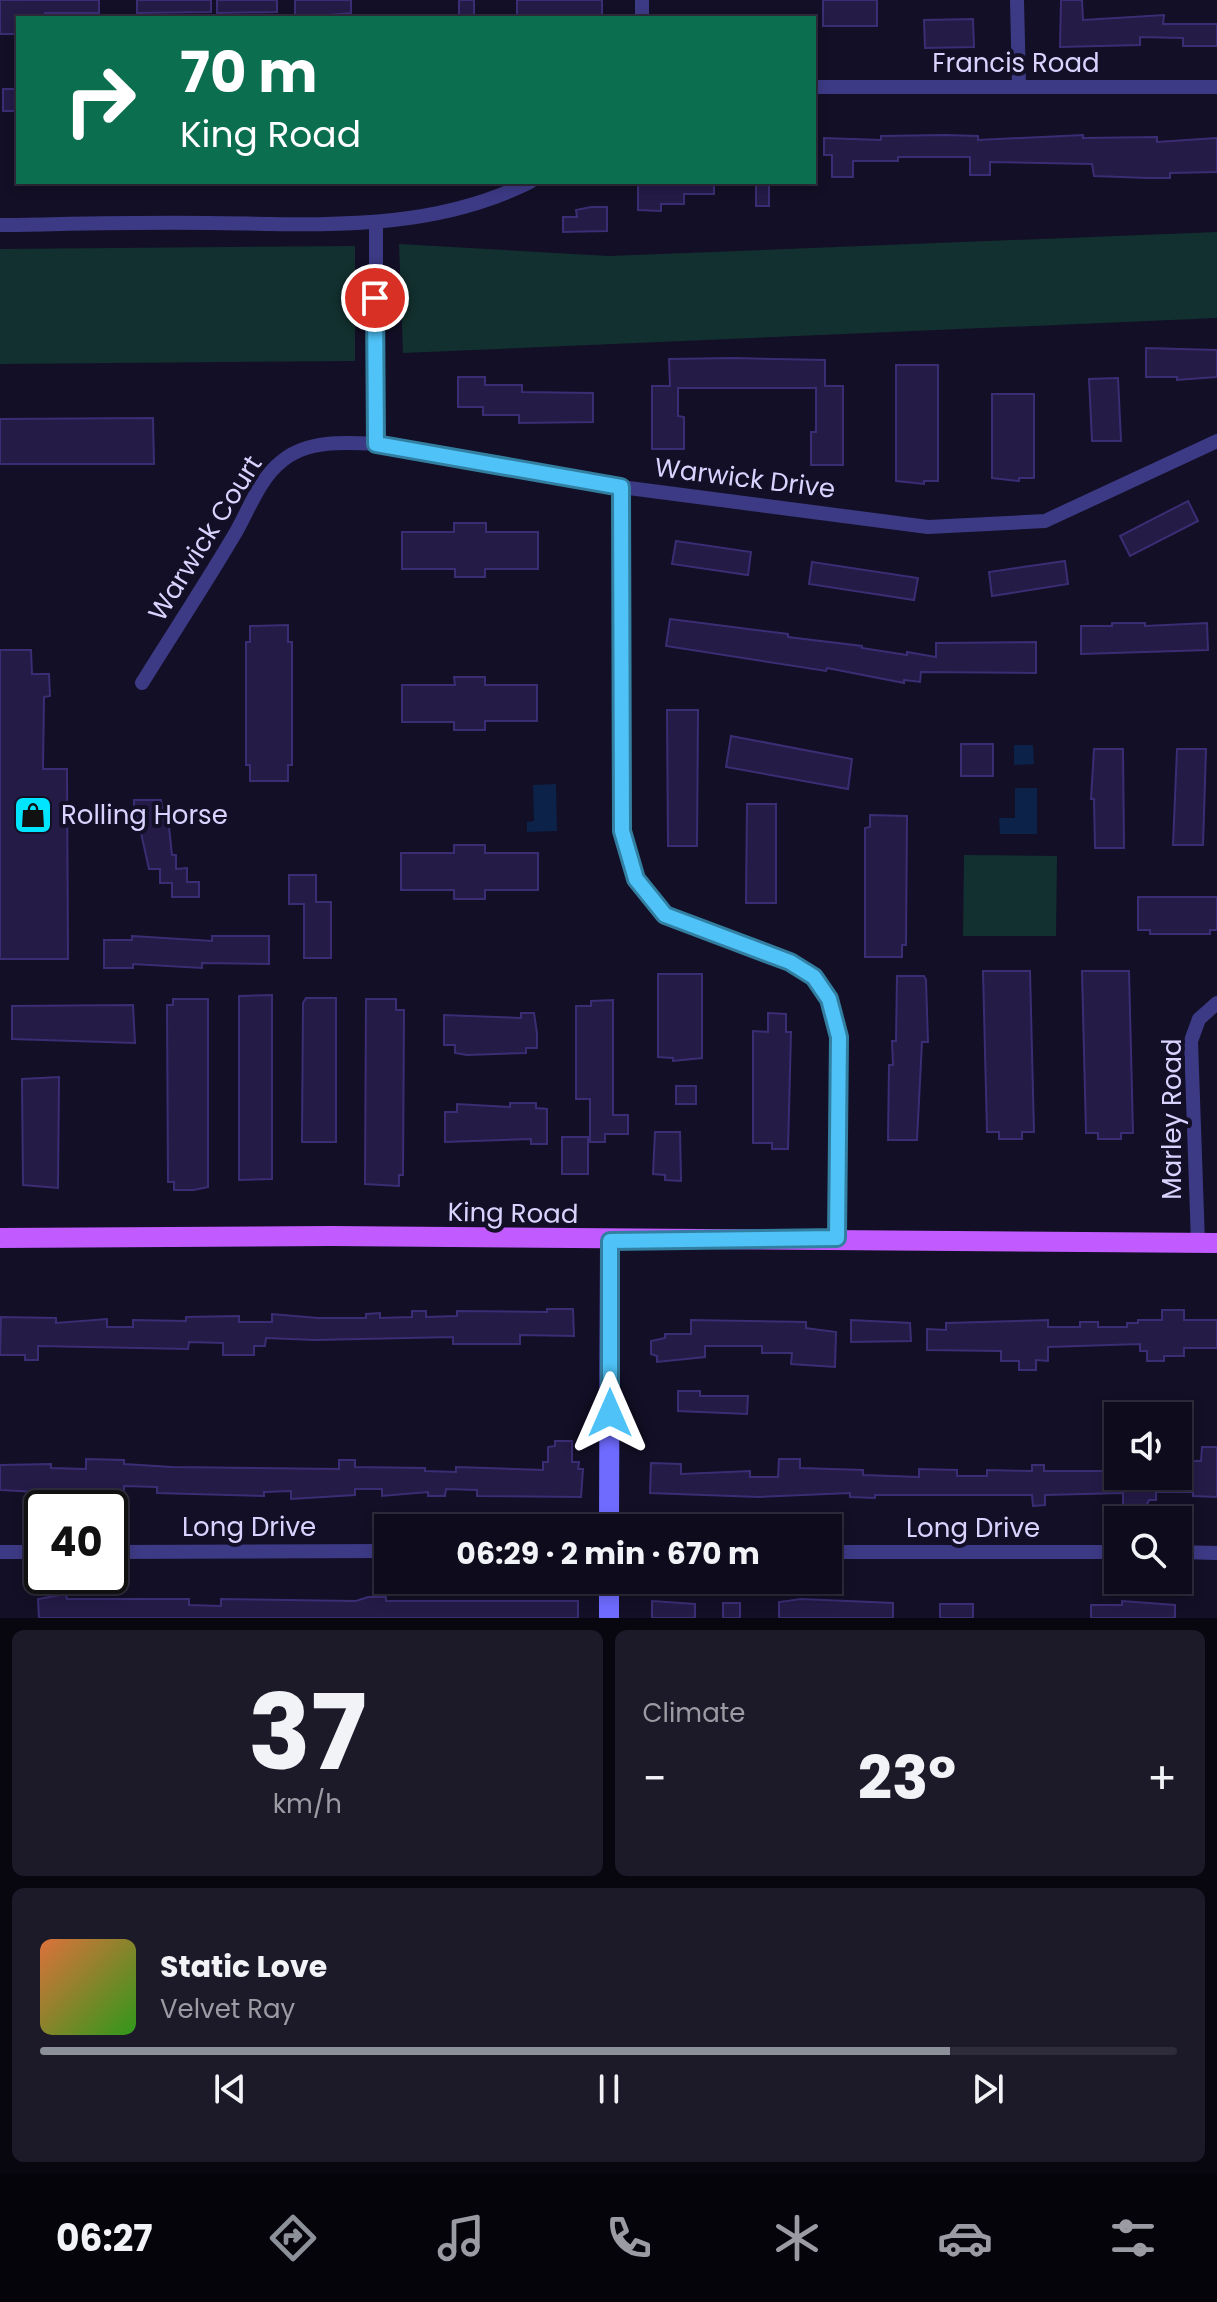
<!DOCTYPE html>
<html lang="en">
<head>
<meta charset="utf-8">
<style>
  :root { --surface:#0e0b1c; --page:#1c1929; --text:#f1f3f6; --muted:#9b9ba3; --line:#2e2b3b; --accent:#8c9099 }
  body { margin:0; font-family:Poppins,sans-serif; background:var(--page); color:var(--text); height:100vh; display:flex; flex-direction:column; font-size:30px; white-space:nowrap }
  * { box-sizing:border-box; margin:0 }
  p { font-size:26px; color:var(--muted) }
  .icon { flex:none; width:44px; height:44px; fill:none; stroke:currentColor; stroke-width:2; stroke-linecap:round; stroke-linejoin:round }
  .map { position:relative; height:1618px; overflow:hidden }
  .drawer { display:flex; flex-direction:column; gap:12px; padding:12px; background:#08060f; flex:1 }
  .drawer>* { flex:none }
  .banner { position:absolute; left:16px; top:16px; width:800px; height:168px; border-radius:0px; box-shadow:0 4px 12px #0003,0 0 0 2px var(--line); background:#0b6e4f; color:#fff; overflow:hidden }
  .controls { position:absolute; left:1104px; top:1402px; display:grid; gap:16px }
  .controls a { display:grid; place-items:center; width:88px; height:88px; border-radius:0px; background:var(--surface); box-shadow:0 4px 12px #0003,0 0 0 2px var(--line); font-size:40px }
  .speed { position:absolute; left:24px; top:1490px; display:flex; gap:16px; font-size:40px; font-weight:700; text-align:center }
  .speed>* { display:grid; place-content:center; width:104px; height:104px; border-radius:50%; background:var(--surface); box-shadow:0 4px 12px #0003,0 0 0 2px var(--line); line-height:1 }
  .speed .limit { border:4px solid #111; border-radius:12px; background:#fff; color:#111 }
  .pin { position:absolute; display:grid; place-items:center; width:68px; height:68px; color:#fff; margin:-34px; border:4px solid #fff; border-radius:50%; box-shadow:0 2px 8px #0007 }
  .me { position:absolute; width:88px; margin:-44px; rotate:0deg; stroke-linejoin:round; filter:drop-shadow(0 0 6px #0008) }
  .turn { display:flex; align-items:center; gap:28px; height:168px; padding:0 32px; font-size:36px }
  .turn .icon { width:104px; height:104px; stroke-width:2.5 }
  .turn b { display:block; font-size:56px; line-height:68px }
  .big { font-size:60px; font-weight:700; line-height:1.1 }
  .drawer .card { flex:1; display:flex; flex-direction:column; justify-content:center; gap:12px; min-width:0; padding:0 28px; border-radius:12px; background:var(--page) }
  .drawer .dial { align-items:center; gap:0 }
  .dial b { font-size:104px; line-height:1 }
  .song { display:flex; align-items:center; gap:24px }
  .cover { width:96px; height:96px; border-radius:12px; background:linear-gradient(135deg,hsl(20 70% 55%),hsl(110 70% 35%)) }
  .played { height:8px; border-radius:4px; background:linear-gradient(90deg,var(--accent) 80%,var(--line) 80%) }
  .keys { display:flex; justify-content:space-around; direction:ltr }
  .heat { display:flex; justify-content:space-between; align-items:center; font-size:44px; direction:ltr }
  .drawer .tiles { flex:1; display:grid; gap:12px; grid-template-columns:1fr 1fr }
  .card:last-child { grid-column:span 2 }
  .trip { position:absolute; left:374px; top:1514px; width:468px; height:80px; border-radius:0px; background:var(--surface); box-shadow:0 4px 12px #0003,0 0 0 2px var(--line); font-weight:700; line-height:80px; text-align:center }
  .tabs { display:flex; height:128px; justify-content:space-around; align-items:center; background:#06040b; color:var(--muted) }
  .tabs .icon { width:56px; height:56px }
  .tabs .active { color:var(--accent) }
  .tabs b { font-size:36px; color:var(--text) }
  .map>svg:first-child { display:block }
</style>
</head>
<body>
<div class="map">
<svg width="1217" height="1618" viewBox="0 0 1217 1618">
  <rect width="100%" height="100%" fill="#130f26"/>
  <g fill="#12302f">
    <polygon points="1217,232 1217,318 403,353 399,244 609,256"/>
    <polygon points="355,246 355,361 0,364 0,249"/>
    <polygon points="964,855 1057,856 1056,936 963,936"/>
  </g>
  <g fill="#0c2248">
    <polygon points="1014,745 1033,745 1034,764 1014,765"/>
    <polygon points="556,784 557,831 527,832 527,822 534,821 533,785"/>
    <polygon points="1015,788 1037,788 1037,834 1000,834 999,818 1015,818"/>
  </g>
  <g fill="#241b47" stroke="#3b2d73" stroke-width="2">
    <polygon points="0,0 99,0 99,13 45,13 45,18 18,18 18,34 0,34"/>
    <polygon points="137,0 211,0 211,12 137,13"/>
    <polygon points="217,0 277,0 277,12 217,13"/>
    <polygon points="295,0 351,0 351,13 295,18"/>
    <rect x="459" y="0" width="15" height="18"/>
    <rect x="517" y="0" width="85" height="18"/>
    <rect x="823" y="0" width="54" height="26"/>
    <polygon points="1061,0 1082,0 1083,20 1164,15 1163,24 1217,24 1217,46 1183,46 1183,38 1140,37 1140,45 1060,47"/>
    <polygon points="973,19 974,47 925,48 924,20"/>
    <rect x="3" y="89" width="15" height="22"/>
    <polygon points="945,135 978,136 978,140 1083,135 1083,138 1157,137 1157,142 1217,138 1217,172 1170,173 1170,178 1148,178 1094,176 1092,164 990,162 990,175 970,175 970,157 898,157 898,161 853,161 853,177 832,177 832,155 824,155 824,138 881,140 881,136"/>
    <polygon points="638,182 714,182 714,194 684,194 684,204 661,204 661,211 638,210"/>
    <rect x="756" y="182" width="13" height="24"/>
    <polygon points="591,207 607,207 607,231 563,232 563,217 577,217 576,210"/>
    <polygon points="1146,348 1217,350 1217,377 1177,380 1177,377 1146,377"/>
    <polygon points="733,358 825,360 825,386 843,386 843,465 811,465 811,432 816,432 816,388 678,388 678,416 684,417 684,449 652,449 652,386 670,386 669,359"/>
    <polygon points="896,365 938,365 938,481 924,481 924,484 896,481"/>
    <polygon points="458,377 485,377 485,385 522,385 522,392 593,393 593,422 519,423 519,415 483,415 483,407 458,407"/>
    <polygon points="1118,378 1121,441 1092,441 1089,379"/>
    <polygon points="992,394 1034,394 1034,478 1019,478 1019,481 992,478"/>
    <polygon points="153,418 154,464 0,464 0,419"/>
    <polygon points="1188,501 1198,521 1130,556 1120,536"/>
    <polygon points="454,523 486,523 486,532 538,532 538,569 485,569 485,577 455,577 455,569 402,569 402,532 454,532"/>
    <polygon points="676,541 751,552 748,575 672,564"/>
    <polygon points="1065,561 1068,584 992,596 989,572"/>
    <polygon points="812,562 918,578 914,600 809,584"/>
    <polygon points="670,619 788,634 788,637 862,646 862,648 907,655 907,652 936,657 936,643 1036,642 1036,673 921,672 920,682 904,680 904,683 827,668 826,671 666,646"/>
    <polygon points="1112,623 1145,623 1145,626 1207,623 1208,650 1081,654 1081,626 1112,626"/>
    <polygon points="288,625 288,642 292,642 292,765 288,765 288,781 250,781 250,765 246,765 246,642 250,642 250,626"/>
    <polygon points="0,650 31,650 32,674 49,674 50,696 44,697 43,769 67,769 68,959 0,959"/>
    <polygon points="454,677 485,677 485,685 537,685 537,721 485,721 485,730 454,730 454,722 402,722 402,685 455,685"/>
    <polygon points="667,710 698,710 697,846 668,846"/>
    <polygon points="731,736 852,759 848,789 726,767"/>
    <rect x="961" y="744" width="32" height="32"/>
    <polygon points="1094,749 1123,749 1124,848 1095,848 1094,799 1091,799"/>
    <polygon points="1177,749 1206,749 1203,845 1173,845"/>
    <polygon points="134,800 161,800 165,827 169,827 172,855 176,855 176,869 187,868 187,882 199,882 199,897 172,897 172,883 160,883 160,869 149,869 137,815 134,815"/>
    <polygon points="747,804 776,804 776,903 746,903"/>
    <polygon points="870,815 907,816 906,945 902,945 902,957 865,957 865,828 870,827"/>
    <polygon points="454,845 485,845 485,853 538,853 538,890 485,890 485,899 454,899 454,890 401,890 401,853 454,853"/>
    <polygon points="289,875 316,875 316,902 331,902 331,958 304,958 304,904 289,904"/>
    <polygon points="1138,897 1217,897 1217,930 1210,930 1210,934 1150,934 1150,930 1138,930"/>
    <polygon points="132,936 212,941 212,936 269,936 269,964 202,963 202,968 133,964 133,968 104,968 104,940 132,940"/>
    <polygon points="983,971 1030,971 1034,1132 1022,1132 1022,1139 999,1139 999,1132 987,1132"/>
    <polygon points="1082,971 1129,971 1133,1133 1121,1133 1121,1139 1098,1139 1098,1133 1086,1133"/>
    <polygon points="658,974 702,974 702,1058 673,1061 673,1058 658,1057"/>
    <polygon points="897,976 924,976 926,980 928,1042 922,1042 917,1140 888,1140 889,1065 893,1065 892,1041 896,1041"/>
    <polygon points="272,995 272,1179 239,1180 239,996"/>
    <polygon points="306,998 336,998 336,1142 302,1142 303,1003"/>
    <polygon points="173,999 208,999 208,1187 194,1190 174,1190 174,1182 168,1182 167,1005 173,1005"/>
    <polygon points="366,999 396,999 396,1010 404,1010 403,1175 399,1175 399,1186 365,1184"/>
    <polygon points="613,1000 613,1115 628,1115 628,1134 605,1134 605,1142 590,1142 590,1099 576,1099 576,1006 591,1006 591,1001"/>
    <polygon points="133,1005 135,1043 12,1039 12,1006"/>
    <polygon points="521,1013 534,1013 537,1033 537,1048 526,1048 526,1053 467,1055 455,1053 455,1045 444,1045 444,1015 521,1018"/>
    <polygon points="768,1013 786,1014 786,1032 791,1032 788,1149 772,1149 772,1143 753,1143 753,1031 768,1032"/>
    <polygon points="59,1077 58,1188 23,1185 22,1079"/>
    <rect x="676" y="1086" width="20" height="18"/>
    <polygon points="510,1103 536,1103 536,1108 547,1109 547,1144 531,1144 531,1139 445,1142 445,1112 457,1112 457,1104 510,1107"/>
    <polygon points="655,1132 680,1132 681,1181 665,1180 665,1175 653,1174"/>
    <rect x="562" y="1137" width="26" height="37"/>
    <polygon points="547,1309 573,1309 574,1336 520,1335 520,1344 453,1344 453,1337 315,1340 266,1338 265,1346 254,1346 254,1355 223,1355 223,1343 189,1342 188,1349 38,1346 38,1360 25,1360 25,1355 0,1355 1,1317 56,1318 56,1323 107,1319 107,1327 133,1327 133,1320 186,1321 186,1317 239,1316 239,1322 272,1322 272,1314 318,1318 366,1318 366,1314 380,1313 380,1318 412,1317 412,1311 426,1311 426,1317 457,1316 457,1311 547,1312"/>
    <polygon points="1162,1310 1184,1310 1184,1320 1217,1320 1217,1348 1184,1348 1184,1356 1164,1356 1164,1361 1147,1361 1147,1351 1140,1351 1140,1344 1048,1347 1048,1361 1036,1360 1036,1370 1019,1370 1019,1361 1001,1361 1001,1351 927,1350 927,1329 946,1330 946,1323 1048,1320 1048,1327 1080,1327 1080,1322 1098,1322 1098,1327 1127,1327 1127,1323 1138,1323 1138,1320 1162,1320"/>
    <polygon points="691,1320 806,1322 806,1328 836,1332 835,1367 791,1364 792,1353 762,1353 762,1346 705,1346 705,1357 657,1362 657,1356 651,1354 651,1341 665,1338 665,1334 691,1334"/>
    <polygon points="851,1320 910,1323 911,1341 851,1342"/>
    <polygon points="678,1391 700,1391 700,1396 748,1396 747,1414 678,1411"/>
    <polygon points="555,1441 572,1441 572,1462 579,1462 578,1469 583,1469 581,1497 477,1496 477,1490 446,1489 445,1496 428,1496 428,1492 382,1496 382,1489 355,1489 355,1495 291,1499 291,1491 264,1492 264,1496 157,1493 157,1487 124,1486 124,1493 115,1496 0,1490 0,1465 51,1464 51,1468 86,1469 86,1459 124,1460 124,1464 172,1467 339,1469 339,1460 355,1460 355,1467 425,1468 425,1471 456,1472 456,1467 543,1470 543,1462 548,1462 548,1447 555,1446"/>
    <polygon points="1202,1447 1217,1447 1217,1497 1193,1496 1193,1492 1156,1492 1156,1500 1149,1500 1143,1513 1123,1511 1123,1493 1045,1495 1045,1505 1033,1506 1032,1495 875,1495 875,1498 850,1497 850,1493 759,1497 650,1493 651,1463 681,1464 681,1474 750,1471 750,1477 778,1477 779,1459 800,1459 800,1468 863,1470 863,1475 919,1477 919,1469 957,1470 957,1476 987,1476 987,1470 1032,1471 1032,1465 1044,1465 1044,1471 1112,1471 1112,1476 1193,1476 1193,1461 1201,1461"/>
    <polygon points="66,1594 67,1599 189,1599 189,1605 221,1606 221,1599 356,1601 368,1597 386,1597 386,1601 578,1601 578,1618 39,1618 38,1599"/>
    <polygon points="801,1599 893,1603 893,1618 779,1618 779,1602"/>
    <polygon points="652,1601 695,1604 695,1618 652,1618"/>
    <polygon points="1122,1601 1175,1605 1175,1618 1091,1618 1091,1605 1122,1605"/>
    <rect x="723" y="1603" width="17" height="15"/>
    <rect x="940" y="1604" width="33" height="14"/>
  </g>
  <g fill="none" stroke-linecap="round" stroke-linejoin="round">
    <g stroke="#3d3a85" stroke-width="14">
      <polyline points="1017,0 1019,86"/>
      <polyline points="642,18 642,0"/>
      <polyline points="814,87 1217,87"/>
      <polyline points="376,224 376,444"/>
      <path d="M 0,225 C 69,224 138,222 208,223 C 318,224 428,233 530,182"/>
      <polyline points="621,487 622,831 636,879 665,915 790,962 814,977 829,999 839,1037 837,1238"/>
      <path d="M 142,683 C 173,633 206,583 236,532 C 249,509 260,478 282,461 C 307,440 345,442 376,444 L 621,487 L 928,527 L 1045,521 L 1217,441"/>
      <polyline points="1198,1243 1191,1041 1199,1019 1217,1003"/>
      <polyline points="0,1552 42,1552"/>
      <polyline points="110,1552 388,1551"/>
      <polyline points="828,1552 1118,1552"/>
      <polyline points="1178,1552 1217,1553"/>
    </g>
    <g stroke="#6f6bff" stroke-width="20">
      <polyline points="609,1528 610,1241"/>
      <polyline points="609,1618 609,1580"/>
    </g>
    <polyline stroke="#c25bff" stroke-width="20" points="0,1238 331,1236 1217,1243"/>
  </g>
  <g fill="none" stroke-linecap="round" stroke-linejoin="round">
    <g stroke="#337fa1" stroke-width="20">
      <polyline id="route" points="375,298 376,444 621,487 622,831 636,879 665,915 790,962 814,977 829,999 839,1037 837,1238 610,1241 610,1413"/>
    </g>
    <use href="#route" stroke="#4fc3f7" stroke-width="14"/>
  </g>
  <defs>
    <g id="shop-square" transform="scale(2)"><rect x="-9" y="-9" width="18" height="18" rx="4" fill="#00e5ff" stroke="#130f26"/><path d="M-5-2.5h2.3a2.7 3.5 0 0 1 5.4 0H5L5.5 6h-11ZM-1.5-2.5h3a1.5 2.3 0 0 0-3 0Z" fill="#111"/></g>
  </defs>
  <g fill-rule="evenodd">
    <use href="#shop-square" x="33" y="815"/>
  </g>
  <g text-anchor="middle" stroke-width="8" stroke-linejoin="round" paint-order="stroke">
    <g font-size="26" fill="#d9d4ff" stroke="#130f26">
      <text x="1016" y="72">Francis Road</text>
      <text transform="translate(745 478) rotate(7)" y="9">Warwick Drive</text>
      <text transform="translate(205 538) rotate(-58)" y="9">Warwick Court</text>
      <text transform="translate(1172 1119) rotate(-90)" y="9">Marley Road</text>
      <text transform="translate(513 1213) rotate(1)" y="9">King Road</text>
      <text x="249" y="1536">Long Drive</text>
      <text x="973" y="1537">Long Drive</text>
    </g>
    <g font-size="26" fill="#d9d4ff" stroke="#130f26" text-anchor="start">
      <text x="61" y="824">Rolling Horse</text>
    </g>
  </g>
</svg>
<div class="controls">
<a><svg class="icon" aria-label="sound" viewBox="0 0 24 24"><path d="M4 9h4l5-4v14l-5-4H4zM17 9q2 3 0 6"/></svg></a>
<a><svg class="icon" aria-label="search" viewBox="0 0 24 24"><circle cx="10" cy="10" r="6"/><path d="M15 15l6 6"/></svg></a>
</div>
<div class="speed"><div class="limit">40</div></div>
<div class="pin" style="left:375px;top:298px;background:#d93025"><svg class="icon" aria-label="arrive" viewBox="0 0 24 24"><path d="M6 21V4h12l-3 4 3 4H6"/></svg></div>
<svg class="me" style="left:610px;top:1413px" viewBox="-20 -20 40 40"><path d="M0-17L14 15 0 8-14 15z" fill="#4fc3f7" stroke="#fff" stroke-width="4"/></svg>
<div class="trip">06:29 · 2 min · 670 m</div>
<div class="banner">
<div class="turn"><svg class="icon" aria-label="right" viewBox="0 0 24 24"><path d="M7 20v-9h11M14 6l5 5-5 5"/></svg><div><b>70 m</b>King Road</div></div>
</div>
</div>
<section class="drawer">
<div class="tiles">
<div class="card dial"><b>37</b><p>km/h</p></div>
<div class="card"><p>Climate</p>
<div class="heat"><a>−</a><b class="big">23°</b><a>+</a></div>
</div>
<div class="card">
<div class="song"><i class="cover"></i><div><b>Static Love</b><p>Velvet Ray</p></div></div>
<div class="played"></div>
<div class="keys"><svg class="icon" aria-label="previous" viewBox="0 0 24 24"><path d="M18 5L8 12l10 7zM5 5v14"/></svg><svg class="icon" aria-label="pause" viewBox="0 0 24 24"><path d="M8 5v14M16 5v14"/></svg><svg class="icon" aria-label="next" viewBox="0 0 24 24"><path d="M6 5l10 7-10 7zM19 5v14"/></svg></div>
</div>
</div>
</section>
<nav class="tabs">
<b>06:27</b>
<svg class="icon active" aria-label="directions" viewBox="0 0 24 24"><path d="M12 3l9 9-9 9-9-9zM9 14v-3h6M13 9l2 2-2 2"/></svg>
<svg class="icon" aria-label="music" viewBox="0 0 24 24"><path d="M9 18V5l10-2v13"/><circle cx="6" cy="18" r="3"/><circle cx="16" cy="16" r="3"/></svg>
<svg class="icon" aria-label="phone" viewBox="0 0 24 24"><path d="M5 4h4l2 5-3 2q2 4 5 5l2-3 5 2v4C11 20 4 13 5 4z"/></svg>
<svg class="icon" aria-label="climate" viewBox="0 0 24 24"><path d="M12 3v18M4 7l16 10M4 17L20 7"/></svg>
<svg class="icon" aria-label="car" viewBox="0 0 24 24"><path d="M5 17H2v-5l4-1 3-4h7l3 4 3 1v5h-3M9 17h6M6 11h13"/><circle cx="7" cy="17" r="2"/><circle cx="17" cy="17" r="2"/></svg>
<svg class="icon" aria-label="filters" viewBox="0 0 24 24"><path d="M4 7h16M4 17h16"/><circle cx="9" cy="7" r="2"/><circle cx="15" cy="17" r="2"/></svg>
</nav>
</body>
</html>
